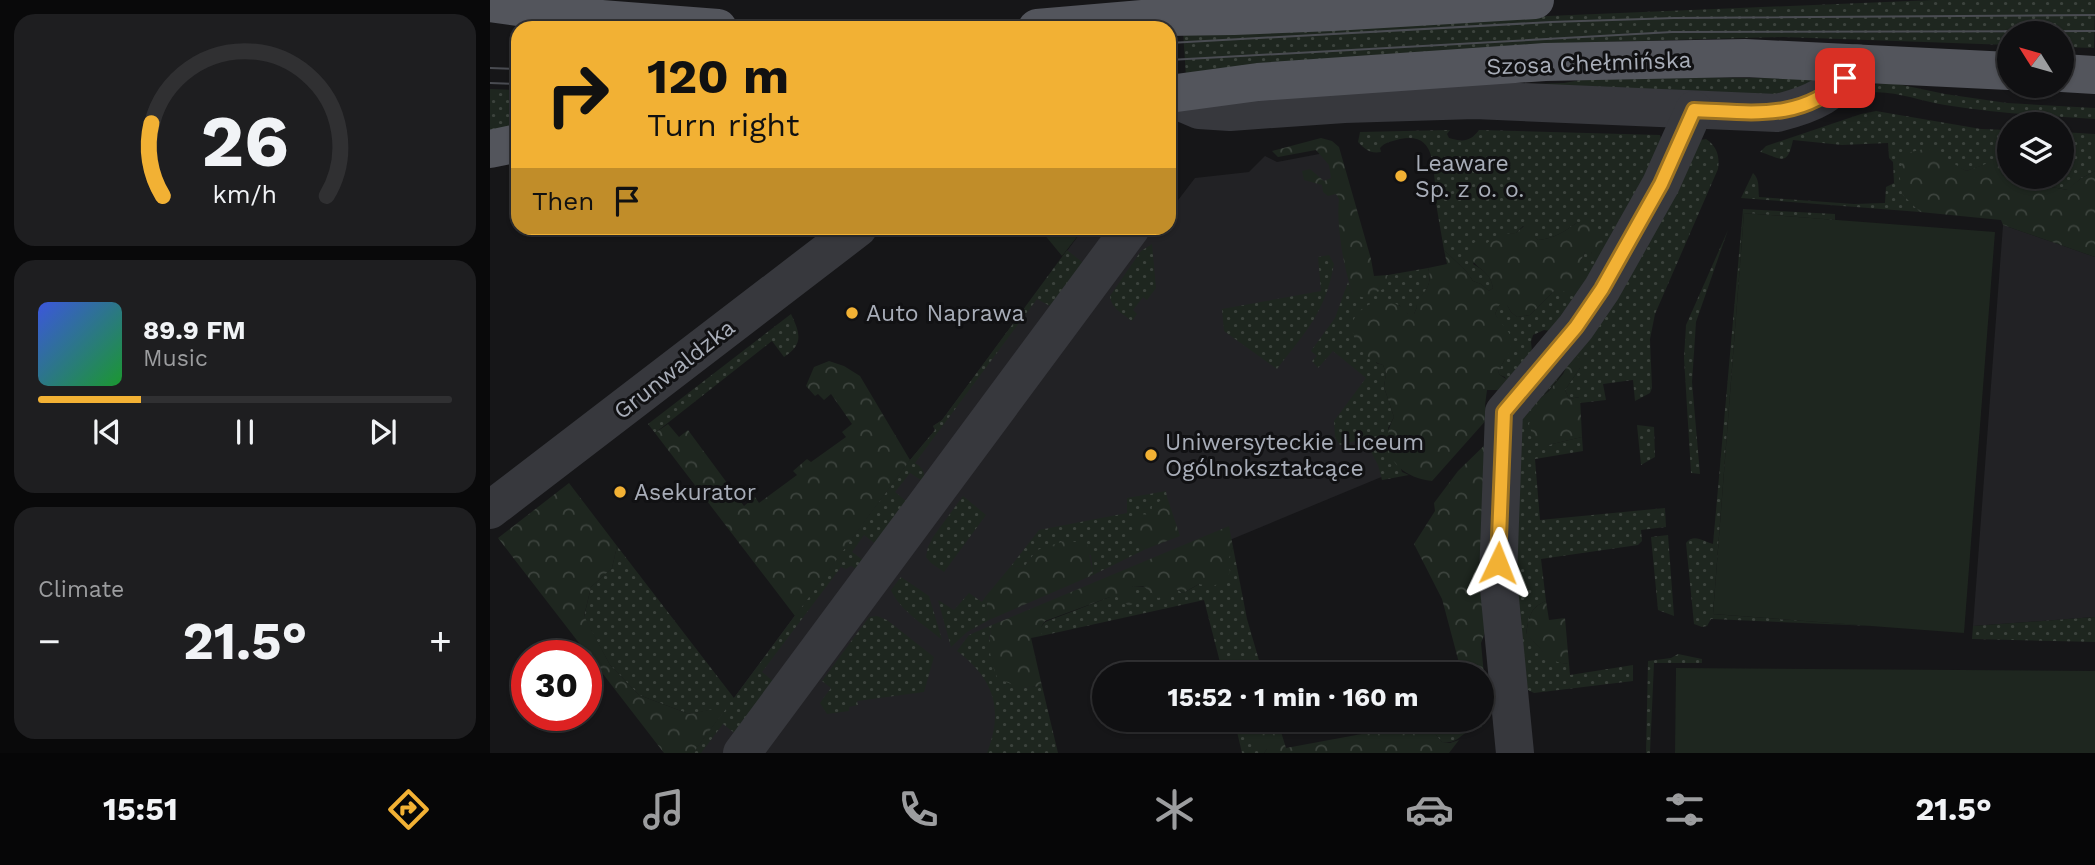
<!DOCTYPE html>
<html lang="en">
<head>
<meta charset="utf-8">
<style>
  :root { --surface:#101012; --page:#1e1e20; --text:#f1f3f6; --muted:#9c9d9f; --line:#303032; --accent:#f2b134 }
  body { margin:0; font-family:"Work Sans",sans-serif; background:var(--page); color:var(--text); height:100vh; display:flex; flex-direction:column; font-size:26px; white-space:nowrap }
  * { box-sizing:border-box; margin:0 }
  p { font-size:23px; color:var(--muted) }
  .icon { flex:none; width:38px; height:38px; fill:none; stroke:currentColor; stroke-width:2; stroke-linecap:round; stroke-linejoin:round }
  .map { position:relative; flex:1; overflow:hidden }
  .side { display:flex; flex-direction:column; gap:14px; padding:14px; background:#09090a; width:490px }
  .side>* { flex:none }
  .hud { position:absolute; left:21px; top:21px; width:665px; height:214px; border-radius:21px; box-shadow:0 2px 5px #0004,0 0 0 2px var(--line); background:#f2b134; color:#111; overflow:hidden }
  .needle { width:46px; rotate:307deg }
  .controls { position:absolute; left:1507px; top:21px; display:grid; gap:14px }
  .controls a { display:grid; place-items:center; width:77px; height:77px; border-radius:50%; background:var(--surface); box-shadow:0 2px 5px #0004,0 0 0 2px var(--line); font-size:35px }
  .speed { position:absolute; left:21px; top:640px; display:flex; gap:14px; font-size:35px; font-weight:700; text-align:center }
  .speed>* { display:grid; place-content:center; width:91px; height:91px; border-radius:50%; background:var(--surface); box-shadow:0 2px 5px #0004,0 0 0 2px var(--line); line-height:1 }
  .speed .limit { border:10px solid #d22; background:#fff; color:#111 }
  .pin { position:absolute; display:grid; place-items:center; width:60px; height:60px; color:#fff; margin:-30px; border-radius:14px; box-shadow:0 4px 10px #0006 }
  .me { position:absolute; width:77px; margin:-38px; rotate:2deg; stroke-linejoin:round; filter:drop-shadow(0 0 5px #0008) }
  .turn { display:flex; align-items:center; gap:24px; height:147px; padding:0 21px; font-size:32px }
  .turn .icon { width:91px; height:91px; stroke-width:2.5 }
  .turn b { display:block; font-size:49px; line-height:60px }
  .then { display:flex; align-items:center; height:66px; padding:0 21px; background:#0003; gap:14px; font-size:26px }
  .big { font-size:52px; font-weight:700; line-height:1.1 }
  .side .widget { flex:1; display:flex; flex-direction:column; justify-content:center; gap:10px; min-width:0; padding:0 24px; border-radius:21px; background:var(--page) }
  .side .dial { align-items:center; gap:0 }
  .dial svg { height:182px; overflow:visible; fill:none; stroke:var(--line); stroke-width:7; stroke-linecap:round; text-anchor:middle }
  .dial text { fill:var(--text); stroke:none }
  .song { display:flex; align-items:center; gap:21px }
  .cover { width:84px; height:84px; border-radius:10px; background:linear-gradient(135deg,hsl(230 70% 55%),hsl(130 70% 35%)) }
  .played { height:7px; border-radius:4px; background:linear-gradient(90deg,var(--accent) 25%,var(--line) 25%) }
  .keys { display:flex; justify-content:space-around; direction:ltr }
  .heat { display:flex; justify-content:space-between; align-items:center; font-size:38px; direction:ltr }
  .trip { position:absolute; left:602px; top:662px; width:402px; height:70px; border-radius:35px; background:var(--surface); box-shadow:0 2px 5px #0004,0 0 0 2px var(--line); font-weight:700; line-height:70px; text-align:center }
  .tabs { display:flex; height:112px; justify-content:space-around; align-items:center; background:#060607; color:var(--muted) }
  .tabs .icon { width:49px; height:49px }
  .tabs .active { color:var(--accent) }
  .tabs b { font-size:32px; color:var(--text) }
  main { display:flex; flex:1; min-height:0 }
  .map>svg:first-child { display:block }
</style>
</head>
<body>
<main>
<section class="side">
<div class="widget dial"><svg viewBox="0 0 100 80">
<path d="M14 69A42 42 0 1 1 86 69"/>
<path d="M14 69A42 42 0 0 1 9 37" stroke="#f2b134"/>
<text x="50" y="56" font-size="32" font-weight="700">26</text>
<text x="50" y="72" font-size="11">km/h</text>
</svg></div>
<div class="widget">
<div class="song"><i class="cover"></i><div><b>89.9 FM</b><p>Music</p></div></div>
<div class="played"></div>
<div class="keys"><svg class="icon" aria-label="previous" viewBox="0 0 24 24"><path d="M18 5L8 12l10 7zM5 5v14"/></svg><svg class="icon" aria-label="pause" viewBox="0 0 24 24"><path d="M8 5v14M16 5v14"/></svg><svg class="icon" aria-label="next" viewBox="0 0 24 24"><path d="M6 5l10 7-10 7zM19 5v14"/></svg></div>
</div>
<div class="widget"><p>Climate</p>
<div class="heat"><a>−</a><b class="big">21.5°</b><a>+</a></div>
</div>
</section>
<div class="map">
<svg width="1605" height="753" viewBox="0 0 1605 753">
  <defs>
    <pattern id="grass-dots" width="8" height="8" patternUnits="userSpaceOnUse" patternTransform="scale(1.75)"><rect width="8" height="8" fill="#1e261f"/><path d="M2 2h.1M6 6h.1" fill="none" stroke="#3c433d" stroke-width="1.8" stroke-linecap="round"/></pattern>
    <pattern id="forest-crowns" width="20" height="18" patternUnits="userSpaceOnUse" patternTransform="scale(1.75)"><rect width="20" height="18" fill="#1e261f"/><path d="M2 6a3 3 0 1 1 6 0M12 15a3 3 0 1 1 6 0" fill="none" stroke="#3c433d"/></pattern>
  </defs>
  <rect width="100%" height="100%" fill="#161618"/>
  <g fill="#222225">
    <polygon points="845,151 901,473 530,627 553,753 203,753 420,460 445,430 443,426 452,420 594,228 679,228 679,212 705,178 759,172 775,156 787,162"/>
    <polygon points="1513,225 1605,257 1605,617 1483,626"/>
  </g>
  <g fill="url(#grass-dots)">
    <polygon points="1443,0 1605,0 1604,48 1572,47 1572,33 1519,33 1519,45 1293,37 1075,43 696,77 693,31"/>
    <polygon points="1112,76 1340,79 1297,99 989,86 1074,83"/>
    <path d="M 1403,83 L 1455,94 L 1517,103 L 1605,108 L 1605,119 C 1555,116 1505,113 1455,105 C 1429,101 1402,89 1376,93 L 1373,89 L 1387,84 Z"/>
    <polygon points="0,89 28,90 28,124 0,131"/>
    <path d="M 1386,111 L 1491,129 L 1519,130 L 1519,177 L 1572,177 L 1572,132 L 1605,134 L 1605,171 L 1590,179 L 1578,190 L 1525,180 L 1512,175 L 1506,161 L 1476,171 L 1462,164 L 1413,194 L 1430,212 L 1251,198 L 1263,173 C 1270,179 1268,189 1269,197 L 1364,204 L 1395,203 L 1396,187 L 1404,183 L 1403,162 L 1399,158 L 1398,143 L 1352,145 L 1303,140 C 1297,167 1293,159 1270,152 L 1276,146 L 1371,114 Z"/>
    <path d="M 960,130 L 957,134 L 959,138 C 973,142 980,142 989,130 L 1170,135 L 1173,145 L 1125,251 L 1060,331 L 1054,330 L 1043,335 L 1041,342 L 1042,351 L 1020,389 L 1015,377 L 1010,375 L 1008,372 L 1015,359 L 1010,322 L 1005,314 L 1009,305 L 1017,305 L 1021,312 L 1027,317 L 1040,315 L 1064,291 L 1072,290 L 1090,272 L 1091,260 L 1095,252 L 1101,252 L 1106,260 L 1088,222 C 1075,231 1064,239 1048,240 L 1033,226 L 1026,233 C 1000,235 997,244 983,264 C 993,270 1001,275 1003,288 L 999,291 L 991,284 L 983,281 L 976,271 L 954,250 L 944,192 L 946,190 C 942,165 946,132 910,139 C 903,141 895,142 890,148 L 891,152 C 880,154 875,149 868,142 L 870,132 Z"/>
    <path d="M 1216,139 C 1227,146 1230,157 1228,169 L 1165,314 L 1160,339 L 1162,388 L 1160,393 L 1145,401 L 1143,380 L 1113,384 L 1116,400 L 1090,403 L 1089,397 L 1079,399 L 1075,390 L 1090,368 L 1081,357 C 1072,375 1062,389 1047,401 L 1058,445 L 1092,437 L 1093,451 L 1045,459 L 1050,520 L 1175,508 L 1176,527 L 1151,530 L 1152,541 L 1148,545 L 1051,559 L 1056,601 C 1039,608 1039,618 1036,634 C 1052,647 1056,662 1079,664 L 1080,675 L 1143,665 L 1143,681 L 1044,693 L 1032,687 L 1018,570 L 1027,412 L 1210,140 Z"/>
    <path d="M 1253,209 L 1345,214 L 1345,220 L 1254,213 L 1223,614 L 1383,626 L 1221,619 L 1217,626 L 1212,627 L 1204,624 L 1196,543 C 1204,533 1214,542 1223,544 Z"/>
    <polygon points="1238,230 1206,322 1202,382 1210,474 1201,473 1194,358 1196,325"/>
    <path d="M 662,244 L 666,288 L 657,300 L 653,297 L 643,310 L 647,314 L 642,321 C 633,314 621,308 620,296 L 651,251 Z"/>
    <path d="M 577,250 L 592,262 L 593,266 L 560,306 L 547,299 L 425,463 C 431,467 435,470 434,479 L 431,480 L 420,473 L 405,492 L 416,501 L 387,545 L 374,535 L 362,552 L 377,563 L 366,569 L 361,566 L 356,569 L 351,567 L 272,672 L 289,686 L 251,738 L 233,724 L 211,753 L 203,753 L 237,707 L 199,714 L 149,695 L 120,665 L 94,617 L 101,587 L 122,568 L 127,546 L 244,698 L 420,460 L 445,430 L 443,426 L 452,420 Z"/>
    <path d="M 839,255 L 844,264 C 835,313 816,331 787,369 L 734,331 L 732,309 L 831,291 L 828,257 Z"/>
    <path d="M 938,268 C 943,283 936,292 926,302 L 927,307 L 924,314 L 918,314 L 909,305 L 886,363 L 893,365 L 896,373 L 894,387 L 904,417 L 898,428 L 912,472 L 919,475 L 892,480 L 888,465 L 878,446 L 866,441 L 850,445 L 845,437 L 844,421 L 876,378 L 843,351 L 828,368 L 822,361 L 827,356 L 821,351 L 845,318 L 858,282 L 863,295 L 894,288 L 898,275 Z"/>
    <path d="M 301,314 C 310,333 314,344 294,357 L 282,341 L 165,433 L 158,424 Z"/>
    <polygon points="1147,425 1164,427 1165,457 1151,465"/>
    <polygon points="676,491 677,497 663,506 661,515 645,540 656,549 603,575 601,555 547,550 534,567 521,566 549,530 637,513 637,498"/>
    <polygon points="473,496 496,515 454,572 441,563 436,557 438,547 443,537"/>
    <polygon points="1178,535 1184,616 1168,610 1161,537"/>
    <path d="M 743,547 L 757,619 L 773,674 L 733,674 L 714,600 L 551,636 L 551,627 L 555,622 L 620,597 C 629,596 638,593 643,586 L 686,589 L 693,593 C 713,583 736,568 743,547 Z"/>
    <path d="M 411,577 L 439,596 L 452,640 C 435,625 410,611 401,590 Z"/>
    <polygon points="479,593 492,602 496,596 499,620 477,632 461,647 448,600 464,610"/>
    <polygon points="387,616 397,620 444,657 434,692 367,701 368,705 359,707 359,711 337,714 330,703 341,688 332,681 379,617"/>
    <polygon points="1605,617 1605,642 1482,639 1483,626"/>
    <path d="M 502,625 L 499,639 L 532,688 L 552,686 L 568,753 L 497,753 C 514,709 504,679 467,651 L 479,635 Z"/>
    <polygon points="1188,654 1212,659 1212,663 1164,663 1160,753 1156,753 1158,661 1181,658"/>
    <polygon points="744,719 763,719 758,724 777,749 774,753 752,753"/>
    <path d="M 949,719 L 991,719 L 992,727 C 986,728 979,730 974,734 C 966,740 964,743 952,742 L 946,735 L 942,721 Z"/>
  </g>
  <g fill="url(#forest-crowns)">
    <path d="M 831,138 L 842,141 L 849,147 L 881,259 L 884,276 L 898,275 L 895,288 L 876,298 L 863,295 C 854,270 846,224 849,199 L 846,194 L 838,196 L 833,192 L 832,185 L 814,180 L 812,171 L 820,169 L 834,181 L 841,178 L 839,165 L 826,150 L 788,157 L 782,151 Z"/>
    <polygon points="1438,148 1476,171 1507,160 1512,175 1525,180 1577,190 1590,179 1605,171 1605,257 1513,225 1511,220 1430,212 1412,194 1409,171 1417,153"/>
    <path d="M 1039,222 L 1047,228 L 1044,236 L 1048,240 C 1064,239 1075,231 1088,222 C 1092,223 1097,223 1100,224 C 1114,230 1117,251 1106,260 L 1104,260 L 1101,252 L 1095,252 L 1091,260 L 1093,265 L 1090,271 L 1094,274 L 1095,287 C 1082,298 1078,290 1064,291 L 1040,315 L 1027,317 L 1021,312 L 1017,305 L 1009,305 L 1005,314 L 1019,333 L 1021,348 L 1008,372 L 1010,375 L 1019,381 L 1009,390 L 997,390 L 995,405 L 998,418 L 942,481 C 906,477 886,450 904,417 L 894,387 L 896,373 L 893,365 C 876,361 855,335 865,317 C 873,302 897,297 910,306 C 914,308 916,311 918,314 L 924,314 L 927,307 L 925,302 C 936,292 943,283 938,268 L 957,264 L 954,250 L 976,271 L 983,281 L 991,284 L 999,291 L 1003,288 C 999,265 980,272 980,247 L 985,242 L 997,243 L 1010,234 L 1026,233 Z"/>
    <polygon points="1087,356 1091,359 1090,368 1075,390 1079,399 1090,397 1092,437 1058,445 1043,437 1039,424 1047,401 1059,391 1073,374 1081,357"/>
    <polygon points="339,361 354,366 370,376 420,460 305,616 165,433 178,424 189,437 198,430 254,506 265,497 269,503 307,475 303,471 317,459 321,462 356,437 352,432 362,424 341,394 334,400 328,394 325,396 316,386 324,367"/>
    <polygon points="1004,436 995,568 988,575 996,630 991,643 995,686 992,686 992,674 972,674 952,599 924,544 945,511 944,503 968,471"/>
    <polygon points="79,483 127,546 122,568 101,587 94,616 120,665 149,695 199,714 238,706 203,753 174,753 8,538"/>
    <polygon points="677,497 690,536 656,549 645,540 642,524 649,514 661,515 662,506"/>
    <path d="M 739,526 L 743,547 L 738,561 L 740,572 L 734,580 L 722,587 L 709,584 L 693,593 L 686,589 L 682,594 L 668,598 L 653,586 L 643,586 L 640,591 L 645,596 L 644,603 L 639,606 L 627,597 L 620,597 L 555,621 L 551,627 L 551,636 L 541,638 L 552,686 L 532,688 L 508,679 C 500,661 497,645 502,625 Z"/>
    <polygon points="574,541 597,543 603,575 499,620 496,596 521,566 534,567 547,550"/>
    <path d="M 1056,601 L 1059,620 L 1075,618 L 1079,664 C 1053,662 1054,648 1036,635 C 1039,618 1039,608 1056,601 Z"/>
    <polygon points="763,719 787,719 796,748 942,721 946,735 952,742 960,743 969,740 959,753 774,753 777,749 768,746 759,737 758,724"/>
  </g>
  <g fill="#1e261f">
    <polygon points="1254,213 1505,232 1474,633 1223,614"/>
    <polygon points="549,228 594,228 572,256"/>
    <polygon points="1186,668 1605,671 1605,753 1185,753"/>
  </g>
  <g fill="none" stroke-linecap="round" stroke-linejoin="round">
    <g stroke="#37383d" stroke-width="38">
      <path d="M 682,94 L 695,104 L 709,110 L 740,112 L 854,104 L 985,100 L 1287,113 C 1324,104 1344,94 1367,63"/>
      <polyline points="0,510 368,228"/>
      <polyline points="252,753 641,228"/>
      <polyline points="1025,753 1008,578 1014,412 1086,327 1112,289 1171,184 1204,110"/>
    </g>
    <g stroke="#53555c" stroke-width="38">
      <polyline points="0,3 111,19 228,28"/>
      <polyline points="547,28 675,17 744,16 843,12 1045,0"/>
      <polyline points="1572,73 1605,75"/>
      <polyline points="679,94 768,82 1055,62 1255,58 1519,71"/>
      <polyline points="0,149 28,143"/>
    </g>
    <g stroke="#4a4c52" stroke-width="2">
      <polyline points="679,43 1061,22 1184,18 1605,15"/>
      <polyline points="679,60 1182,32 1605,31"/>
      <polyline points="0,68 28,69"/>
      <polyline points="0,83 28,84"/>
    </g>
  </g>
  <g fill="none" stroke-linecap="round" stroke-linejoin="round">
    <g stroke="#9d7322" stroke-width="18">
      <path id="route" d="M 1008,563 L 1014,412 L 1086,327 L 1112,289 L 1171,184 L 1204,110 C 1260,112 1312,122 1355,78"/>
    </g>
    <use href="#route" stroke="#f2b134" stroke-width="12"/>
  </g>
  <g fill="#f2b134" stroke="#111113" stroke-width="2.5">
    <circle cx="911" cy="176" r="7"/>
    <circle cx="362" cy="313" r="7"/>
    <circle cx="661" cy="455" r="7"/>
    <circle cx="130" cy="492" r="7"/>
  </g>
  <g text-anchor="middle" stroke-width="6" stroke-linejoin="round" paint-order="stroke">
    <g font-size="23" fill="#a8adb8" stroke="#111113">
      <text transform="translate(1099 63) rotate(-2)" y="8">Szosa Chełmińska</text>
      <text transform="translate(184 369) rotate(-38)" y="8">Grunwaldzka</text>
    </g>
    <g font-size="23" fill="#a8adb8" stroke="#111113" text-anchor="start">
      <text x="925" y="171">Leaware<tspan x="925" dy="26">Sp. z o. o.</tspan></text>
      <text x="376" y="321">Auto Naprawa</text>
      <text x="675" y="450">Uniwersyteckie Liceum<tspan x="675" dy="26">Ogólnokształcące</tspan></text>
      <text x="144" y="500">Asekurator</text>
    </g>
  </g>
</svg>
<div class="controls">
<a><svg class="needle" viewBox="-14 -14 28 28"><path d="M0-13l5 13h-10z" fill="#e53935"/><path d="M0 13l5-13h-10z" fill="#9c9d9f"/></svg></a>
<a><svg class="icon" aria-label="layers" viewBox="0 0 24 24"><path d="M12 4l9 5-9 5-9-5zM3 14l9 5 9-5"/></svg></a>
</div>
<div class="speed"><div class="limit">30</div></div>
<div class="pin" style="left:1355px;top:78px;background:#d93025"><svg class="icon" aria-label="arrive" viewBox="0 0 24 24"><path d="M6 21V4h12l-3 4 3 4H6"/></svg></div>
<svg class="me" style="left:1008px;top:563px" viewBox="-20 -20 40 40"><path d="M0-17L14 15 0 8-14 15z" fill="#f2b134" stroke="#fff" stroke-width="4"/></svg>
<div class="trip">15:52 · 1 min · 160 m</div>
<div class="hud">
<div class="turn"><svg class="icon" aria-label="right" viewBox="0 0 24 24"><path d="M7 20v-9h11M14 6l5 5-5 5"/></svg><div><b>120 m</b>Turn right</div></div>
<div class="then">Then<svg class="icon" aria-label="arrive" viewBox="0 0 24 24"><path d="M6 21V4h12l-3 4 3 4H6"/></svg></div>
</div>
</div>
</main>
<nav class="tabs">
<b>15:51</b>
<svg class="icon active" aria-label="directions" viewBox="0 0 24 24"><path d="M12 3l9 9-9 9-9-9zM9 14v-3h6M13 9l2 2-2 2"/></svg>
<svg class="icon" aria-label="music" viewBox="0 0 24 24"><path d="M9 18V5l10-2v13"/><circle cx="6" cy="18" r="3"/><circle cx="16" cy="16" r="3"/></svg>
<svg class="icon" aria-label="phone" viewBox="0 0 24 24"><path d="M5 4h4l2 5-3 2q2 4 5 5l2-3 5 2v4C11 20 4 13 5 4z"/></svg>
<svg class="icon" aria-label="climate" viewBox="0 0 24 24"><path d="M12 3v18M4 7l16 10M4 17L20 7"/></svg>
<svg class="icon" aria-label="car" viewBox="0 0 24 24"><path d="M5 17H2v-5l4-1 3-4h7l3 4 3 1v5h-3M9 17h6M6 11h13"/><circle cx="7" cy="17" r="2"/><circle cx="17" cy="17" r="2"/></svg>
<svg class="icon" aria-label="filters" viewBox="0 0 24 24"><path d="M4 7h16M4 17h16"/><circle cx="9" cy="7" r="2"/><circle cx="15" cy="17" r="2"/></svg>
<b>21.5°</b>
</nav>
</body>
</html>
